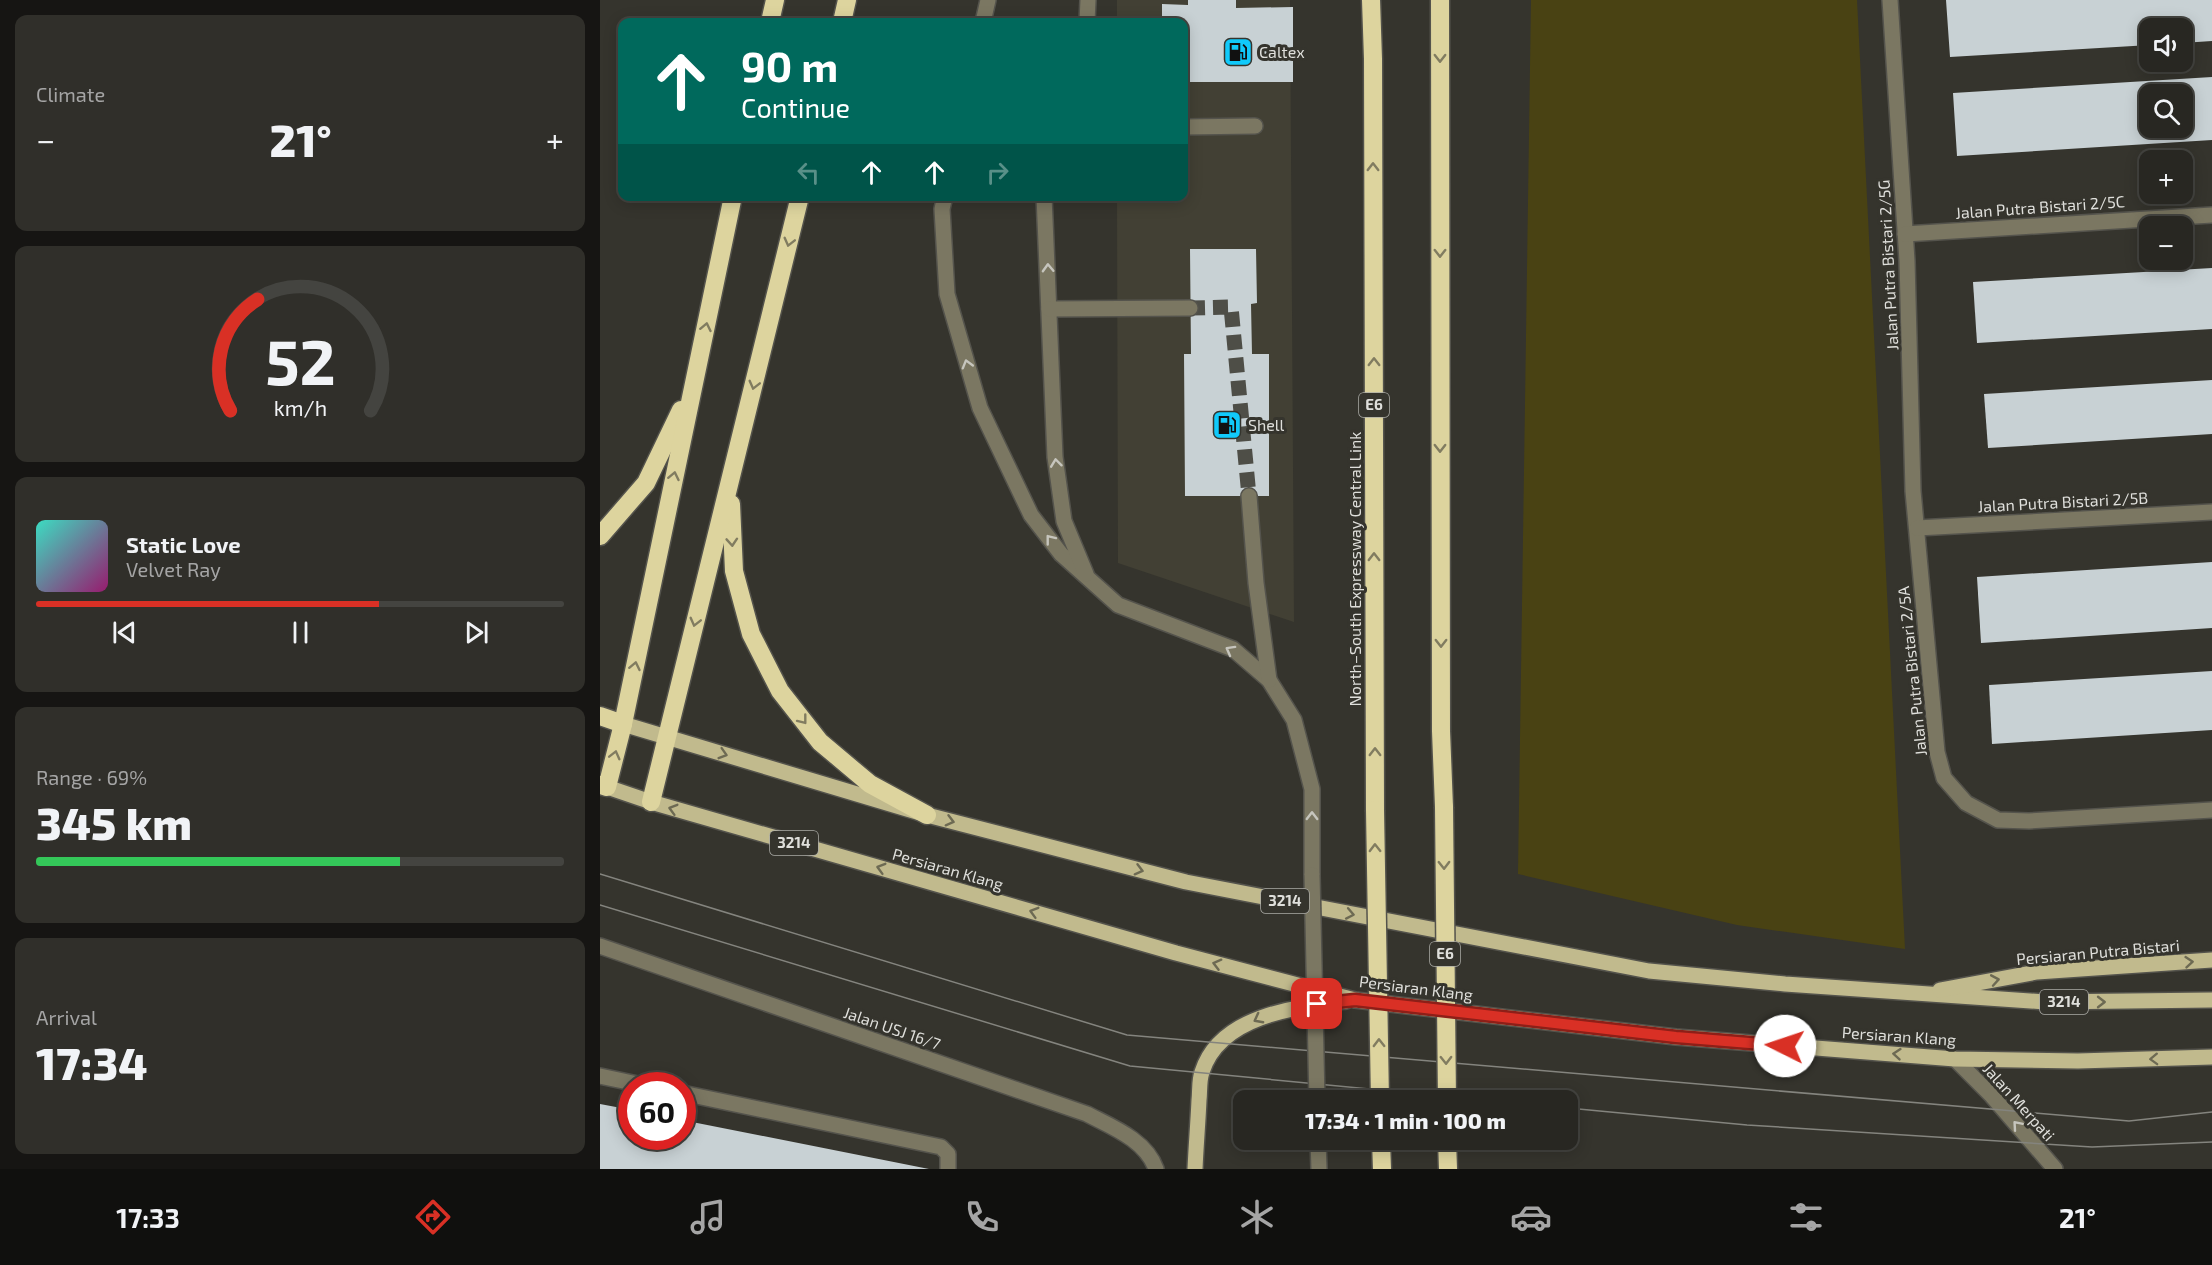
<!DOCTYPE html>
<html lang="en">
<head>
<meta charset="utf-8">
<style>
  :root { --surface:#282722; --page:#302f2a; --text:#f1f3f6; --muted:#a5a5a5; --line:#444440; --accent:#d93025 }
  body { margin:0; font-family:"Exo 2",sans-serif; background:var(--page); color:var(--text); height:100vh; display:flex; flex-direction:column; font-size:22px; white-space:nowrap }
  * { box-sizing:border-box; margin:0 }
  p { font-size:20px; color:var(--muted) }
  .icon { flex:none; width:33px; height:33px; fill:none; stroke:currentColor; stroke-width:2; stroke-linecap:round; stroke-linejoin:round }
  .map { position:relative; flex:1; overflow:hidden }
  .sheet { display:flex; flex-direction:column; gap:15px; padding:15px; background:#161513; width:600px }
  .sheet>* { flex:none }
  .top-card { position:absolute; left:18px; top:18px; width:570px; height:183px; border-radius:12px; box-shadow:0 3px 15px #0003,0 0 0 2px var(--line); background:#00695c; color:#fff; overflow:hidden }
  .buttons { position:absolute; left:1539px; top:18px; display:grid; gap:12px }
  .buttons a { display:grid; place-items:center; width:54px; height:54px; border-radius:12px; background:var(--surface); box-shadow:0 3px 15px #0003,0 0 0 2px var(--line); font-size:30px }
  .speed { position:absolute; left:18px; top:1072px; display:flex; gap:12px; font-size:30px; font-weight:700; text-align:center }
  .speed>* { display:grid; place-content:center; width:78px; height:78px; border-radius:50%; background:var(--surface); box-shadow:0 3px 15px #0003,0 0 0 2px var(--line); line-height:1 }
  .speed .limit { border:9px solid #d22; background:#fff; color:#111 }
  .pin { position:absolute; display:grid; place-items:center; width:51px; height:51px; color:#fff; margin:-26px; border-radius:12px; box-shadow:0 3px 9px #0006 }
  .me { position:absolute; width:66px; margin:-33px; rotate:274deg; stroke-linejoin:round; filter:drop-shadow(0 0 4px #0008) }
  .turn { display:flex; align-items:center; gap:21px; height:126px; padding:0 24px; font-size:27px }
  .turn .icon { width:78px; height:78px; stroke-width:2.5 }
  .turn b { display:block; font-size:42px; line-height:51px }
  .lanes { display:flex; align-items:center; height:57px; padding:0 24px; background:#0003; justify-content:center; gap:30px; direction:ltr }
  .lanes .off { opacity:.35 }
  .big { font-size:45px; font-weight:800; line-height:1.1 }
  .sheet .tile { flex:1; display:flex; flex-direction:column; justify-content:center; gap:9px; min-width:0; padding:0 21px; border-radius:12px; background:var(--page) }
  .sheet .dial { align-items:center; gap:0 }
  .dial svg { height:156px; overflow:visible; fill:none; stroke:var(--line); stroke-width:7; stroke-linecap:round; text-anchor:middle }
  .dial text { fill:var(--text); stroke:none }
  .song { display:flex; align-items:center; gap:18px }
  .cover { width:72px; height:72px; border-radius:9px; background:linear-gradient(135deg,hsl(170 70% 55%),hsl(320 70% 35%)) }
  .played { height:6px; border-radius:3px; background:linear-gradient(90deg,var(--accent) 65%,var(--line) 65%) }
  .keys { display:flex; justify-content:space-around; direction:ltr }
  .heat { display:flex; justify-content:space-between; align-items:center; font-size:33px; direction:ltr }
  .charge { height:9px; border-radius:4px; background:linear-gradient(90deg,#34c759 69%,var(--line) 0) }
  .trip { position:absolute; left:633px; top:1090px; width:345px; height:60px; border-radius:12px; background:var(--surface); box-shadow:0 3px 15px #0003,0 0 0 2px var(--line); font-weight:800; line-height:60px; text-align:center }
  .tab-bar { display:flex; height:96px; justify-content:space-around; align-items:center; background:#10100e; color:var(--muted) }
  .tab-bar .icon { width:42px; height:42px }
  .tab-bar .selected { color:var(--accent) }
  .tab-bar b { font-size:27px; color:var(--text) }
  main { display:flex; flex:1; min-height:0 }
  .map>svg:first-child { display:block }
</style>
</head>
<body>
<main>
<section class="sheet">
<div class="tile"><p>Climate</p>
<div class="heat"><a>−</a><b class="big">21°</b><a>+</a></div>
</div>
<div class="tile dial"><svg viewBox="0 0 100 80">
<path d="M14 69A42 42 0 1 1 86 69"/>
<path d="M14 69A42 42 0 0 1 28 12" stroke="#d93025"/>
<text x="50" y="56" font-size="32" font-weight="700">52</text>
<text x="50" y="72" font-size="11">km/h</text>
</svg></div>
<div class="tile">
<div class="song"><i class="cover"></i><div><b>Static Love</b><p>Velvet Ray</p></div></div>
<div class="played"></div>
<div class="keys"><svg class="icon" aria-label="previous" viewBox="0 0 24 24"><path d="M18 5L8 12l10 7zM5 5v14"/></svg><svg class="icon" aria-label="pause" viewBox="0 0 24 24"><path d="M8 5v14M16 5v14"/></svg><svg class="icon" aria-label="next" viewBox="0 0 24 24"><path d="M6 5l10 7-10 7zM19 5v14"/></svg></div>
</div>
<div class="tile"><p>Range · 69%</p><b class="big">345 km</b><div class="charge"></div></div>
<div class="tile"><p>Arrival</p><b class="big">17:34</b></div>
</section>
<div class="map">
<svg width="1612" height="1169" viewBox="0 0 1612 1169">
  <rect width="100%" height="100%" fill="#35342d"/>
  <polygon fill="#424034" points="517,0 690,0 694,622 518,563 517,197 584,196 584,22 517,22"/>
  <polygon fill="#494213" points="931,0 1257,0 1305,949 1137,925 918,874"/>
  <g fill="#c8d1d4" fill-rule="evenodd">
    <polygon points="588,0 636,0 636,8 693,7 693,82 584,82 584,22 562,22 562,4 588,5"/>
    <polygon points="1346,0 1612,0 1612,41 1582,43 1582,28 1550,28 1550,45 1350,57"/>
    <path d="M 1612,77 L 1612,140 L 1357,156 L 1353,93 ZM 1550,94 L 1582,94 L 1582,128 L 1550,128 Z"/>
    <polygon points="590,249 656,249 657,303 651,304 652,354 669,354 669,496 585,496 584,354 591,354"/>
    <polygon points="1612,268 1612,329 1377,343 1373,282"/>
    <polygon points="1612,380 1612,434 1388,448 1384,394"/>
    <polygon points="1612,562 1612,628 1381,643 1377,577"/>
    <polygon points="1612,671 1612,730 1392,744 1389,685"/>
    <polygon points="0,1104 32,1110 32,1137 82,1137 82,1120 329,1169 0,1169"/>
  </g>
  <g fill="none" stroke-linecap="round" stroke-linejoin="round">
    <polyline stroke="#4e4e47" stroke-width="15" stroke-dasharray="15 8" stroke-linecap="butt" points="590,308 631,307 649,496"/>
    <g stroke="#54534c" stroke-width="18">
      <g id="minor">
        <polyline points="1290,0 1307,261 1313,491 1337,752 1344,778 1366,803 1398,820 1429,821 1612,810"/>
        <polyline points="383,22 388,0"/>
        <polyline points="487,22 488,0"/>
        <polyline points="584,127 655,126"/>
        <polyline points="345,196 342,209 347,294 380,408 431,515 461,554 518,605 633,649 669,680 694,720 712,789 712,875"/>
        <polyline points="444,196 455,457 464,521 486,574"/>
        <polyline points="1305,234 1612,215"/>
        <polyline points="449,309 590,308"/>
        <polyline points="649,496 656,583 669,680"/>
        <polyline points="1317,528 1612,512"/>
        <path d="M 0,946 L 487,1114 C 512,1127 546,1140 556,1169"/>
        <polyline points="1355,1059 1392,1096 1455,1169"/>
        <polyline points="0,1076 47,1086"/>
        <polyline points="82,1093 341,1147 348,1154 348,1169"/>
        <polyline points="718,1140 719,1169"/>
      </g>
    </g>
    <g stroke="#54534c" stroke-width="18">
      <g id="major">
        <polyline points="23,724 327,815 586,882 1049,971 1185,984 1445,1002 1612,1000"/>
        <polyline points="7,787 51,802 576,953 755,1000 1076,1037 1355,1059 1478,1061 1612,1057"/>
        <polyline points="1340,990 1437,972 1612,960"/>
        <path d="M 595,1169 C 596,1146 598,1123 599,1100 C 600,1091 599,1080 602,1072 C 620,1015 696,1007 746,1001"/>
      </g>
    </g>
    <g stroke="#54534c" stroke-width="21">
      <g id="highway">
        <polyline points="771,0 773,59 775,810"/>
        <polyline points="840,0 841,731 844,807"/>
        <polyline points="170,22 175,0"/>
        <polyline points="242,22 247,0"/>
        <polyline points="131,504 134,571 151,634 180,691 220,742 270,784 327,815"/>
        <polyline points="0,536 46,483 81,410"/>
        <polyline points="0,716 23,724"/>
        <polyline points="0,785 7,787 23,724 133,196"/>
        <polyline points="51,802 200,196"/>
        <polyline points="781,1140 782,1169"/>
        <polyline points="847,1140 848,1169"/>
      </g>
    </g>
    <use href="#minor" stroke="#7b7762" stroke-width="15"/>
    <use href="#major" stroke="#c1ba8d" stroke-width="15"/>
    <use href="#highway" stroke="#ddd49e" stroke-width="18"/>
    <g stroke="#84847e" stroke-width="1.5">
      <polyline points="0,874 527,1035 1529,1121 1612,1112"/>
      <polyline points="0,905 530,1066 895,1101"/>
      <polyline points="968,1108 1147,1125 1492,1147 1612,1142"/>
    </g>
    <g stroke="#54534c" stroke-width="18" stroke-linecap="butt">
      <polyline id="minor-bridge" points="712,875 717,1101"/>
    </g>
    <g stroke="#54534c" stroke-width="21" stroke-linecap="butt">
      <g id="highway-bridge">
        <polyline points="844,807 847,1101"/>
        <polyline points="775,810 780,1101"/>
      </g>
    </g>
    <use href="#minor-bridge" stroke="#7b7762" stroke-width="15"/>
    <use href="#highway-bridge" stroke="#ddd49e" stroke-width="18"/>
  </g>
  <defs><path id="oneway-chevron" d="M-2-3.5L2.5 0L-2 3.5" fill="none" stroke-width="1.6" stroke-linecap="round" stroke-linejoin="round" transform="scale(1.5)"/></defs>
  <g stroke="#817c60">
    <use href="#oneway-chevron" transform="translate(840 58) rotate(90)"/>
    <use href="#oneway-chevron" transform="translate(773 167) rotate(-90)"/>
    <use href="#oneway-chevron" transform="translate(189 242) rotate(104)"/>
    <use href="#oneway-chevron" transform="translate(840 253) rotate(90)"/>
    <use href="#oneway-chevron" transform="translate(106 327) rotate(-78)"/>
    <use href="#oneway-chevron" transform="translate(774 362) rotate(-90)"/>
    <use href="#oneway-chevron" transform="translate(154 385) rotate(104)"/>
    <use href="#oneway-chevron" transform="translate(840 448) rotate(90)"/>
    <use href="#oneway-chevron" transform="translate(74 476) rotate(-78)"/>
    <use href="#oneway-chevron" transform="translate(132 542) rotate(86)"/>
    <use href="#oneway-chevron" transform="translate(774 557) rotate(-90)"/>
    <use href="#oneway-chevron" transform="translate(95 622) rotate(104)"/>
    <use href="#oneway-chevron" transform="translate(841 643) rotate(90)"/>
    <use href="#oneway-chevron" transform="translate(35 666) rotate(-78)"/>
    <use href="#oneway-chevron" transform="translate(203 720) rotate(52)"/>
    <use href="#oneway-chevron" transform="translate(775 752) rotate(-90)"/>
    <use href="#oneway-chevron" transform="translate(15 755) rotate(-76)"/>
    <use href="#oneway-chevron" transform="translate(775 848) rotate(-91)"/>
    <use href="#oneway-chevron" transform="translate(844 865) rotate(89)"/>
    <use href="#oneway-chevron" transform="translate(779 1043) rotate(-91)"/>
    <use href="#oneway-chevron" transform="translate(846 1060) rotate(89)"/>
  </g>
  <g stroke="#c6c5bd">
    <use href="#oneway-chevron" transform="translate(448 268) rotate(-92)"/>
    <use href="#oneway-chevron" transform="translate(367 364) rotate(-106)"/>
    <use href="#oneway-chevron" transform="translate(456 463) rotate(-97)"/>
    <use href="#oneway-chevron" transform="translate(450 539) rotate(-128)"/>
    <use href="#oneway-chevron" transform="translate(630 650) rotate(-151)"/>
    <use href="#oneway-chevron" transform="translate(712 816) rotate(-90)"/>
    <use href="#oneway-chevron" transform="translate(1417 1125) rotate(-131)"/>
  </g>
  <g stroke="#6d6a53">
    <use href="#oneway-chevron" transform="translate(123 754) rotate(17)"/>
    <use href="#oneway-chevron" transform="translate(73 809) rotate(-164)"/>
    <use href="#oneway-chevron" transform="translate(350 821) rotate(15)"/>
    <use href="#oneway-chevron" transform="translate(281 868) rotate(-164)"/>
    <use href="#oneway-chevron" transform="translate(539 870) rotate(15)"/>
    <use href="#oneway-chevron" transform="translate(434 912) rotate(-164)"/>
    <use href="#oneway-chevron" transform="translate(750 914) rotate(11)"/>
    <use href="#oneway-chevron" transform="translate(1589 962) rotate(-5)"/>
    <use href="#oneway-chevron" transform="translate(617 964) rotate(-165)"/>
    <use href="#oneway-chevron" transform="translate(1395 980) rotate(-10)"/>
    <use href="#oneway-chevron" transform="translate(1501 1002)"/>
    <use href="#oneway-chevron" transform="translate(658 1019) rotate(152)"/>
    <use href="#oneway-chevron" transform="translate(1297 1054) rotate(-175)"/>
    <use href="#oneway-chevron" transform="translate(1554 1059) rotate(178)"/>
  </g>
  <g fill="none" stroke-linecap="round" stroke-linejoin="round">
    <g stroke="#8d1f18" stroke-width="15">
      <polyline id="route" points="717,1004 755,1000 1076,1037 1185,1046"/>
    </g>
    <use href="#route" stroke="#d93025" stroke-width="10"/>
  </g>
  <defs>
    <g id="fuel-square" transform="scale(1.5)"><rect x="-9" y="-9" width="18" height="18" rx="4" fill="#11cafb" stroke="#35342d"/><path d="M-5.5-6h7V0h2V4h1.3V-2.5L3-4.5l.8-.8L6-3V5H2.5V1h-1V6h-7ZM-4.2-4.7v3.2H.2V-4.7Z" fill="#111"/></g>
  </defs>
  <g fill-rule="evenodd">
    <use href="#fuel-square" x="638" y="52"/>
    <use href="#fuel-square" x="627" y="425"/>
  </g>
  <g text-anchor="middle" stroke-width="6" stroke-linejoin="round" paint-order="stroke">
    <g fill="#35342d" stroke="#acaca7" stroke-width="1.5">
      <rect x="759" y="393" width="30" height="24" rx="4.5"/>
      <rect x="170" y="831" width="48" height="24" rx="4.5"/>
      <rect x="661" y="889" width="48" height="24" rx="4.5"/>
      <rect x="830" y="942" width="30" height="24" rx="4.5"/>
      <rect x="1440" y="990" width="48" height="24" rx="4.5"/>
    </g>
    <g font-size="15" font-weight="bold" fill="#dfdfdb">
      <text x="774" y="410">E6</text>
      <text x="194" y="848">3214</text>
      <text x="685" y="906">3214</text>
      <text x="845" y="959">E6</text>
      <text x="1464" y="1007">3214</text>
    </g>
    <g font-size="16" fill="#dfdfdb" stroke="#35342d" text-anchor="start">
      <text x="659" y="58">Caltex</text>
      <text x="648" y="431">Shell</text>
    </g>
    <g font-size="16" fill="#dfdfdb" stroke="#35342d">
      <text transform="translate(1440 207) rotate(-4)" y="6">Jalan Putra Bistari 2/5C</text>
      <text transform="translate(1288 265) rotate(-93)" y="6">Jalan Putra Bistari 2/5G</text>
      <text transform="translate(1463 502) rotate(-3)" y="6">Jalan Putra Bistari 2/5B</text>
      <text transform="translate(755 569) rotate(-90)" y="6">North–South Expressway Central Link</text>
      <text transform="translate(1312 671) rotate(-96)" y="6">Jalan Putra Bistari 2/5A</text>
      <text transform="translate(348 869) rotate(16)" y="6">Persiaran Klang</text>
      <text transform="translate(1498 952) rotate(-5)" y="6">Persiaran Putra Bistari</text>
      <text transform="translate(816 988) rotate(7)" y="6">Persiaran Klang</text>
      <text transform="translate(292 1028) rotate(19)" y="6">Jalan USJ 16/7</text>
      <text transform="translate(1299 1036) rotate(4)" y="6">Persiaran Klang</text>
      <text transform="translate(1419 1102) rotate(48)" y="6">Jalan Merpati</text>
    </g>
  </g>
</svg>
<div class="buttons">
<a><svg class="icon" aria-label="sound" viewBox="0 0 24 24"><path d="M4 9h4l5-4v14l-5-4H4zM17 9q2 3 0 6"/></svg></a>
<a><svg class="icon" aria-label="search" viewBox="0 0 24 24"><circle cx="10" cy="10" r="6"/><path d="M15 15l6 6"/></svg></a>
<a>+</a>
<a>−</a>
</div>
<div class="speed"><div class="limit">60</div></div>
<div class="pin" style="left:717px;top:1004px;background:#d93025"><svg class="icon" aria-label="arrive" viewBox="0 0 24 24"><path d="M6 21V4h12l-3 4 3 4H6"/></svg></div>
<svg class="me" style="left:1185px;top:1046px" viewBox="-20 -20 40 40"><circle r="19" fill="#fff"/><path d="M0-13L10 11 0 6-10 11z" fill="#d93025"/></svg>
<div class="trip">17:34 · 1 min · 100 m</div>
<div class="top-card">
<div class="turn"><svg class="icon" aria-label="ahead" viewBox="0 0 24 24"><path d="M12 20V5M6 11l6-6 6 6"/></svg><div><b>90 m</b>Continue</div></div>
<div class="lanes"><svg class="icon off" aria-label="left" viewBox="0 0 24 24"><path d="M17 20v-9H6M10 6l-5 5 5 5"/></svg><svg class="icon" aria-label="ahead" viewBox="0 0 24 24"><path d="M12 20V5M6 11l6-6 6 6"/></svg><svg class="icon" aria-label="ahead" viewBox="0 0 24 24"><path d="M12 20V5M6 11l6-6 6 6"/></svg><svg class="icon off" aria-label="right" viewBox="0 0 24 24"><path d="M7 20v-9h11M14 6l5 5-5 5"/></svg></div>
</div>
</div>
</main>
<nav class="tab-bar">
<b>17:33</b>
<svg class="icon selected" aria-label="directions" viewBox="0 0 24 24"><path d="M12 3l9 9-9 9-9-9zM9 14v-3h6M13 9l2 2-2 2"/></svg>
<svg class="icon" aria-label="music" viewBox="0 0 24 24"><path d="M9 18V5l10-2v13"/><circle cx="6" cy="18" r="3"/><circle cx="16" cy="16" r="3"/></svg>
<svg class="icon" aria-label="phone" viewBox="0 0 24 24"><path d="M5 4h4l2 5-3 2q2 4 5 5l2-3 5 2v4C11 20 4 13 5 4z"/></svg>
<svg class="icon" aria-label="climate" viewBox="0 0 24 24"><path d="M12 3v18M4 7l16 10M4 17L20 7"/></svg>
<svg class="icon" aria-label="car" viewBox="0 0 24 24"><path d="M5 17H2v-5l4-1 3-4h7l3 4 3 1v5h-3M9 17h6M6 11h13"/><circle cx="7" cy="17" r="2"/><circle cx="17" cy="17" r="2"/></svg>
<svg class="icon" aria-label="filters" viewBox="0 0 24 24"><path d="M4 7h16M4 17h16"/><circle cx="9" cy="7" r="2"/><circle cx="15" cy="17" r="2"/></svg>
<b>21°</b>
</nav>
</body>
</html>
